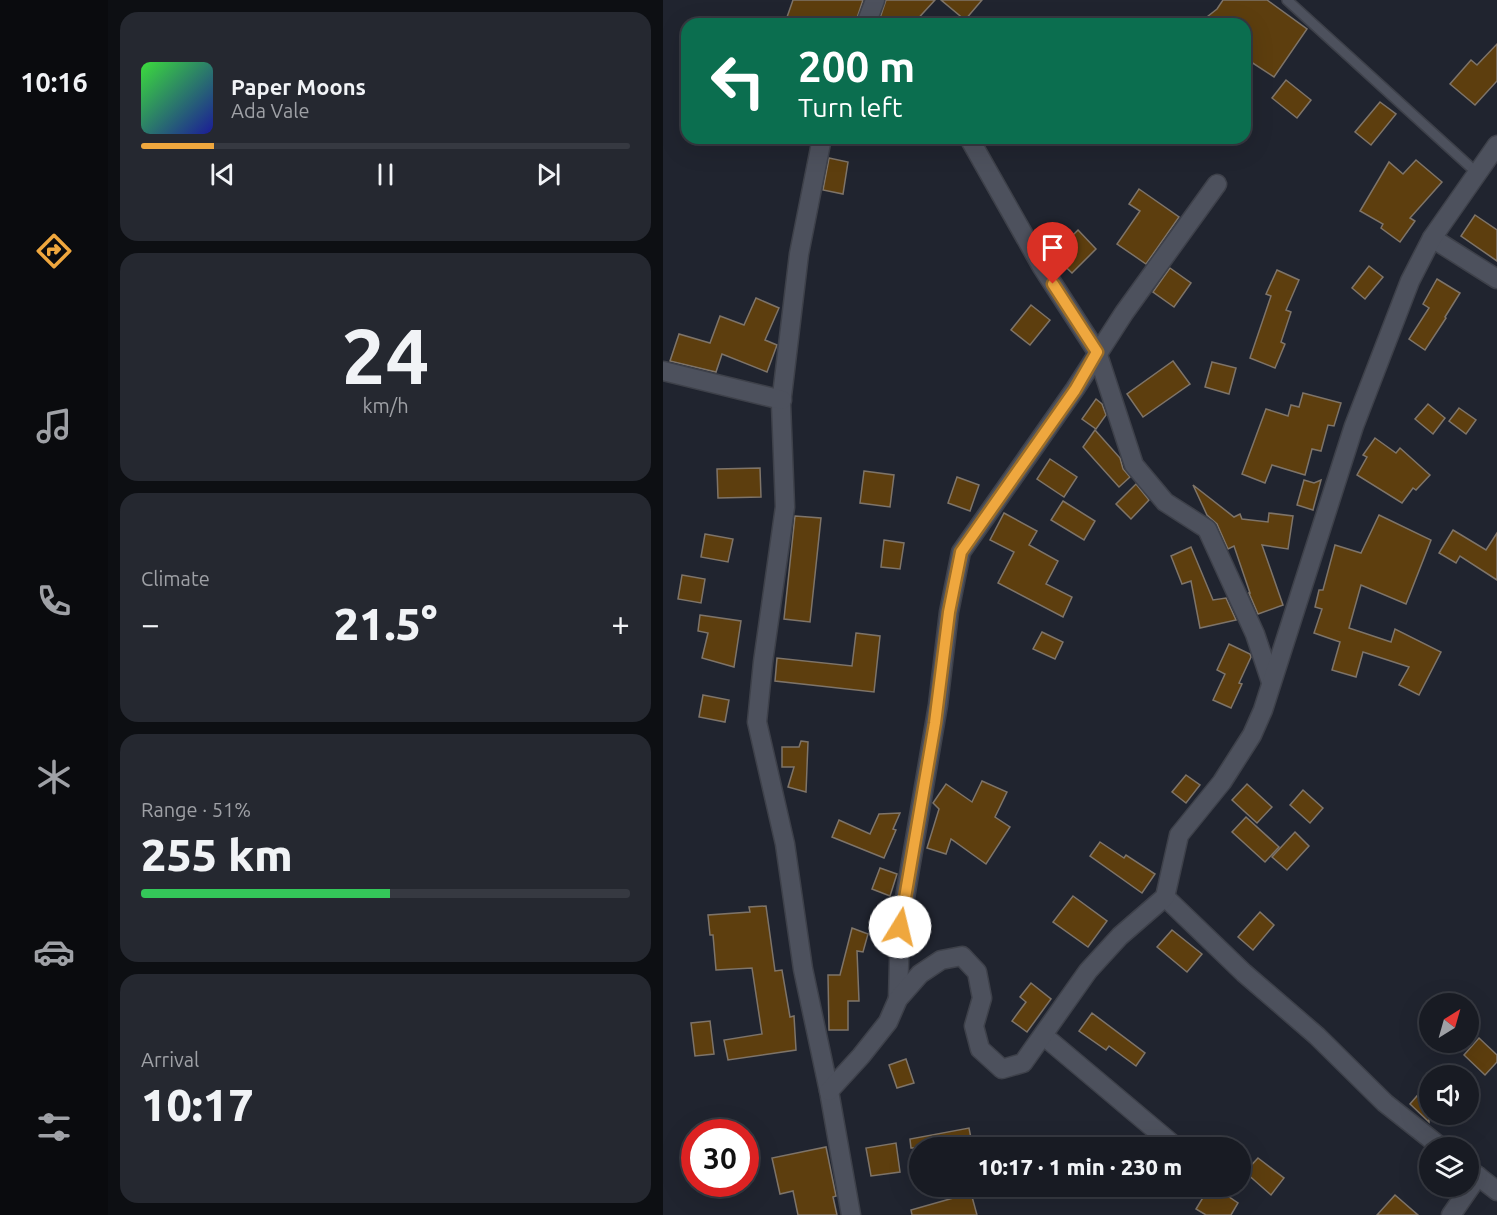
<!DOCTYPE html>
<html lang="en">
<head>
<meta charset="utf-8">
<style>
  :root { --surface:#181b23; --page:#252830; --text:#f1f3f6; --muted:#9fa1a6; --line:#363941; --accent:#efa73e }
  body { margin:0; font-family:Ubuntu,sans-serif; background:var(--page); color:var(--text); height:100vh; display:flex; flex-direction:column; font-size:22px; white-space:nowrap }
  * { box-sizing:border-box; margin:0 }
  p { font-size:20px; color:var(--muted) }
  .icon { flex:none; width:33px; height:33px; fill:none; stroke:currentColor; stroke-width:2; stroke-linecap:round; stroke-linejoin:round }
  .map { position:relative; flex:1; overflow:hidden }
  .panel { display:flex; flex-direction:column; gap:12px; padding:12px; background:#0d0f13; width:555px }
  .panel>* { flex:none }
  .banner { position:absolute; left:18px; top:18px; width:570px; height:126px; border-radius:18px; box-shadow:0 6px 24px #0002,0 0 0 2px var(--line); background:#0b6e4f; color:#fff; overflow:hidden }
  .needle { width:39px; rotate:37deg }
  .controls { position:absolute; left:756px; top:993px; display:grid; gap:12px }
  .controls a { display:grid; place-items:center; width:60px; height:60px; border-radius:50%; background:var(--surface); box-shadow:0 6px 24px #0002,0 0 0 2px var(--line); font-size:30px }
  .speed { position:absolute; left:18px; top:1119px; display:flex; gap:12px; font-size:30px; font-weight:700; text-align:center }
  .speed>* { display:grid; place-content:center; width:78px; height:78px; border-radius:50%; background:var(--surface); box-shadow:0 6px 24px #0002,0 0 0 2px var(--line); line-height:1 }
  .speed .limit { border:9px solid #d22; background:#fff; color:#111 }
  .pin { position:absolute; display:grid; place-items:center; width:51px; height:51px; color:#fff; margin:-62px -26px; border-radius:50% 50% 50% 0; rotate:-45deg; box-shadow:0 0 6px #0007 }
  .pin .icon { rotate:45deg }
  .me { position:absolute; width:66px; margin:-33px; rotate:9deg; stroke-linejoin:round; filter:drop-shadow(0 0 4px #0008) }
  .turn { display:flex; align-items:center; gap:21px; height:126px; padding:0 18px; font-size:27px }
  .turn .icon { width:78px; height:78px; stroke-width:2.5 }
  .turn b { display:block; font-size:42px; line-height:51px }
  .big { font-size:45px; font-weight:800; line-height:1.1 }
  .panel .tile { flex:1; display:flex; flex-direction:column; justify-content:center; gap:9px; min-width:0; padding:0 21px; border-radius:18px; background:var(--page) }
  .panel .dial { align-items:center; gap:0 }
  .dial b { font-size:78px; line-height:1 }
  .song { display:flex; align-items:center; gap:18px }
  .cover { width:72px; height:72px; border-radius:9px; background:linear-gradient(135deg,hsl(120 70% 55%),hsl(240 70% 35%)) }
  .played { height:6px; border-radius:3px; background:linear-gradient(90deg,var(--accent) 15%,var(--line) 15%) }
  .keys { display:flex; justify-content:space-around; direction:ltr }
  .heat { display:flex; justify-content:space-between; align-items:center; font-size:33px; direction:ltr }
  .charge { height:9px; border-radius:4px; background:linear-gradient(90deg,#34c759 51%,var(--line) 0) }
  .trip { position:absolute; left:246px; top:1137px; width:342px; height:60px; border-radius:30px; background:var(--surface); box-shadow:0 6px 24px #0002,0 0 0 2px var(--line); font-weight:800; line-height:60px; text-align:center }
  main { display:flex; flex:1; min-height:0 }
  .dock { display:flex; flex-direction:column; width:108px; justify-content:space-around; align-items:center; background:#0a0b0e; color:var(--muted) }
  .dock .icon { width:42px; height:42px }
  .dock .current { color:var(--accent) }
  .dock b { font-size:27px; color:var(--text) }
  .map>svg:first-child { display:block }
</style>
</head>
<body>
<main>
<nav class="dock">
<b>10:16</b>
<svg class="icon current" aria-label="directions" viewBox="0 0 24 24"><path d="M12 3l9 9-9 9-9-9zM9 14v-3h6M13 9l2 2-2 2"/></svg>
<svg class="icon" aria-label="music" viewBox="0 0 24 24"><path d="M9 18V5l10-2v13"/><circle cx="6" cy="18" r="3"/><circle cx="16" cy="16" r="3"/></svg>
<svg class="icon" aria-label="phone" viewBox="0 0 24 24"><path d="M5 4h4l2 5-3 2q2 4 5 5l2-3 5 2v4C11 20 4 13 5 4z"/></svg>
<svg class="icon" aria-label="climate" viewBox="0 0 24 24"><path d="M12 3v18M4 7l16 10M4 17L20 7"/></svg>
<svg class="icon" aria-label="car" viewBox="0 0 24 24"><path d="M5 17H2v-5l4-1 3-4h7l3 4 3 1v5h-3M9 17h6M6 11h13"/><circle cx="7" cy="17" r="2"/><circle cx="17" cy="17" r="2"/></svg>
<svg class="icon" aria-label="filters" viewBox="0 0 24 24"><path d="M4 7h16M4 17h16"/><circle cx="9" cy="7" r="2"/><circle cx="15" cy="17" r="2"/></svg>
</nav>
<section class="panel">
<div class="tile">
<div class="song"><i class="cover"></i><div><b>Paper Moons</b><p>Ada Vale</p></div></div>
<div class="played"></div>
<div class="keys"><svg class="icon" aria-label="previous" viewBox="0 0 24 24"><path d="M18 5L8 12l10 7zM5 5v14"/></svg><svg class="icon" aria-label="pause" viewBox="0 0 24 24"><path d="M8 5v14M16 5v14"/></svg><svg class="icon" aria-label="next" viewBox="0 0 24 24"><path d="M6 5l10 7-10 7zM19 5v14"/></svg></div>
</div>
<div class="tile dial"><b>24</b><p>km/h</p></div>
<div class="tile"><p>Climate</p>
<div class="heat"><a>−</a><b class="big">21.5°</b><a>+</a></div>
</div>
<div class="tile"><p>Range · 51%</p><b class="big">255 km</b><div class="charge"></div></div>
<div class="tile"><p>Arrival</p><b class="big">10:17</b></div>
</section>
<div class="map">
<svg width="834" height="1215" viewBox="0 0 834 1215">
  <rect width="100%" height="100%" fill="#20242f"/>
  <g fill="#5d3e0e" stroke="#7e7469" stroke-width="1.5">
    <polygon points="130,0 200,0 192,24 136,24 123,20"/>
    <polygon points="223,0 272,0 250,24 215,24"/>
    <polygon points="278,0 319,0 302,20"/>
    <polygon points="560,0 604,0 644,29 611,77 582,58 582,24 535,24 554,9"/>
    <polygon points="834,44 834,81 812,105 787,84 808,60 814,65"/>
    <polygon points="623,80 648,100 634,118 609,98"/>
    <polygon points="717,102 733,114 708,145 692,132"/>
    <polygon points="166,158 185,162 180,194 160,190"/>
    <polygon points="753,160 779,182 747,218 752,221 737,242 718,228 720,224 697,211 726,162 740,174"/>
    <polygon points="476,189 516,217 483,264 454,244 477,211 466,204"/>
    <polygon points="812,215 834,230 834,261 798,236"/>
    <polygon points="415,230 433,249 409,273 390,255"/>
    <polygon points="706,266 720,277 702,299 689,288"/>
    <polygon points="507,268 528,283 511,307 490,292"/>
    <polygon points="614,270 636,280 623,310 628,312 618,342 622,344 612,368 587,358 608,296 603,294"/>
    <polygon points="774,279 797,293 782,317 783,318 762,350 746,339 766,308 760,304"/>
    <polygon points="93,298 116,308 102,340 114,345 104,372 59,354 53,372 7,361 16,334 47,343 57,316 81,325"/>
    <polygon points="368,305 387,320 367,345 348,330"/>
    <polygon points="510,361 527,384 480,417 464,394"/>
    <polygon points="549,362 573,368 566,394 542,387"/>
    <polygon points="640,393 678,403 671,426 665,425 658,451 649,449 642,475 609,465 602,483 579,474 603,409 625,416 628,405 636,407"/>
    <polygon points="433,399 439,404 443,415 433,429 419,419"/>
    <polygon points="765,404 782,418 770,434 752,419"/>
    <polygon points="796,408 813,420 803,434 786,421"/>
    <polygon points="432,430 457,458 460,469 467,477 456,487 420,447"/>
    <polygon points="712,438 733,453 737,448 767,475 753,490 750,488 739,503 694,475 704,457 700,455"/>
    <polygon points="387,459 414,477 401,497 374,479"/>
    <polygon points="97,468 98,497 55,498 54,469"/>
    <polygon points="201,471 231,475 227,507 197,503"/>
    <polygon points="294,477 316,485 307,511 285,503"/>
    <polygon points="641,480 651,483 658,480 650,510 634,505"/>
    <polygon points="473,484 486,500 468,519 453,504"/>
    <polygon points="530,485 571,517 577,514 579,519 605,522 606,513 630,516 625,549 599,545 620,605 595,614 586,593 587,593 571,546 565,549 554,524 544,515"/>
    <polygon points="400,501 432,521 421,540 388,520"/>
    <polygon points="341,513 374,531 366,545 395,561 383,584 409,597 400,617 335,583 351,552 327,540"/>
    <polygon points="716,515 768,540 743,604 698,585 686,628 728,642 732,629 778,652 756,695 736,685 746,667 700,652 693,677 669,670 677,642 651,633 659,609 652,607 656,590 660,590 672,545 698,553"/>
    <polygon points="132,516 158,518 147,622 121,619"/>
    <polygon points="790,530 823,550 834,533 834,580 797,556 793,563 776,553"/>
    <polygon points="42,534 70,539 65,562 38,557"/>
    <polygon points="221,540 241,543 237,569 218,567"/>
    <polygon points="528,547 550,600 563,598 573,620 537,628 528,581 519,584 508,556"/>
    <polygon points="19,575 42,579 38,603 15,599"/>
    <polygon points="37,615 78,621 71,667 39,658 45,633 35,631"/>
    <polygon points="379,632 400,642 392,659 370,649"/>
    <polygon points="193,633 217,636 211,692 112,681 114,658 189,666"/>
    <polygon points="566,644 587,654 588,657 576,683 579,684 568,708 550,700 562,674 554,670"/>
    <polygon points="40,695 66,700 62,722 36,717"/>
    <polygon points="138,741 145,742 143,792 125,787 131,767 119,767 119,747 136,747"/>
    <polygon points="523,775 537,785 523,803 509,792"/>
    <polygon points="319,781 344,792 332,817 347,827 323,864 288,839 283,854 264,848 276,809 270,803 283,784 309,802"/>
    <polygon points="584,784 609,807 594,823 569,800"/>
    <polygon points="640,790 660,808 647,823 627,805"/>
    <polygon points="237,813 230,829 233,830 221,858 169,837 176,820 207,834 216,814"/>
    <polygon points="583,817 616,847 602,862 569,832"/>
    <polygon points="632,832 646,846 624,870 609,857"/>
    <polygon points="437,842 461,858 463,855 492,874 479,893 427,856"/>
    <polygon points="217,868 234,874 227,896 209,889"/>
    <polygon points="410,896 444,921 425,947 390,922"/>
    <polygon points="103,906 112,971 119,970 127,1017 131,1016 133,1050 65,1060 61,1040 99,1034 89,968 53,970 50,935 47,935 45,915 87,912 86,907"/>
    <polygon points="597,912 611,925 590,950 575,937"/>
    <polygon points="189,928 205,934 200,952 194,951 196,1001 185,1001 185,1030 166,1030 165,975 177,975"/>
    <polygon points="509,930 539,954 524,972 494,947"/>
    <polygon points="368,983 388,999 364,1032 349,1021 363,1002 357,997"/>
    <polygon points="429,1013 482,1053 473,1066 446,1046 443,1050 416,1031"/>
    <polygon points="47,1021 51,1054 32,1056 28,1023"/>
    <polygon points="816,1038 834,1055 834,1062 822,1075 801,1055"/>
    <polygon points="243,1059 251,1083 234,1088 226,1065"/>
    <polygon points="766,1082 766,1122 747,1104"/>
    <polygon points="306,1128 310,1148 248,1148 247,1139"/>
    <polygon points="233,1143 237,1172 208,1176 203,1148"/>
    <polygon points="163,1147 173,1196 170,1197 174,1215 135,1215 130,1191 117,1194 109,1158"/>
    <polygon points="595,1158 621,1178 608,1195 582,1172"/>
    <polygon points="547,1186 550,1186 575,1203 568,1215 543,1215 533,1209"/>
    <polygon points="308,1193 314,1215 249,1215 248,1210"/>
    <polygon points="732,1195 755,1215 714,1215"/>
  </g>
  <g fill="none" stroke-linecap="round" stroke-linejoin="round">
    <g stroke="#3e414a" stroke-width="12">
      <polyline id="service" points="624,0 814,173"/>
    </g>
    <g stroke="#3e414a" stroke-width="21">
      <g id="minor">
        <polyline points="203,24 212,0"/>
        <polyline points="159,138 136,254 118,404 122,507 100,662 94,722 122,844 140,969 166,1091 188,1215"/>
        <polyline points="306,138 379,267 434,352 471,465 502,502 544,529 592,634 608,682"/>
        <polyline points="769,238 834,279"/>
        <polyline points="0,371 119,400"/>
        <polyline points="502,897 581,973 654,1036 722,1103 779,1148"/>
        <polyline points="235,999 237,927 275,705 286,612 298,552 412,389 461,313 554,184"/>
        <polyline points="381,1036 514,1148"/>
        <polyline points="166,1091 198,1056 225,1022 235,999 257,974 278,960 299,956 314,972 319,998 311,1026 317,1049 339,1069 360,1063 425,971 457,936 502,897 516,835 559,782 589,735 600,710 691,426 747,281 769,238 834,145"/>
        <polyline points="807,1170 834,1191"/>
        <polyline points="788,1215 815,1176"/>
      </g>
    </g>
    <use href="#service" stroke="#4d515d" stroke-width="9"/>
    <use href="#minor" stroke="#4d515d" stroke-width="18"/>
  </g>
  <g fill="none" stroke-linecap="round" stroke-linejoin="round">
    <g stroke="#9b6d28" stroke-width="15">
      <polyline id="route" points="237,927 272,723 286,612 298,552 412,390 434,352 390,284"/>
    </g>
    <use href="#route" stroke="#efa73e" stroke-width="10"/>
  </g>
</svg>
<div class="controls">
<a><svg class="needle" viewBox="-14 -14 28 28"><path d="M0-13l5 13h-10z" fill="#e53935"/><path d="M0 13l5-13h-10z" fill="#9fa1a6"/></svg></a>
<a><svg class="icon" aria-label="sound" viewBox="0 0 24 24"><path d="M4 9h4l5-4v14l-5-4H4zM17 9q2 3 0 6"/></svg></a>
<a><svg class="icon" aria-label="layers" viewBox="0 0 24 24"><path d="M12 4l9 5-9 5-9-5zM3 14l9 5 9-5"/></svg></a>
</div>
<div class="speed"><div class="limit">30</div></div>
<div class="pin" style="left:390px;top:284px;background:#d93025"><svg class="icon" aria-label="arrive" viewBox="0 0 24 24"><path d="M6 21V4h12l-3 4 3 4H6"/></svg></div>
<svg class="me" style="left:237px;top:927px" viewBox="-20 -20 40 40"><circle r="19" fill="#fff"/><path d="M0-13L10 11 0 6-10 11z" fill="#efa73e"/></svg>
<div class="trip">10:17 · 1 min · 230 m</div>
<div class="banner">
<div class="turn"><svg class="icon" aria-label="left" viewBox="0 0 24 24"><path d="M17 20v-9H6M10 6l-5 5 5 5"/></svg><div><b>200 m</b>Turn left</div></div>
</div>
</div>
</main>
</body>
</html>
